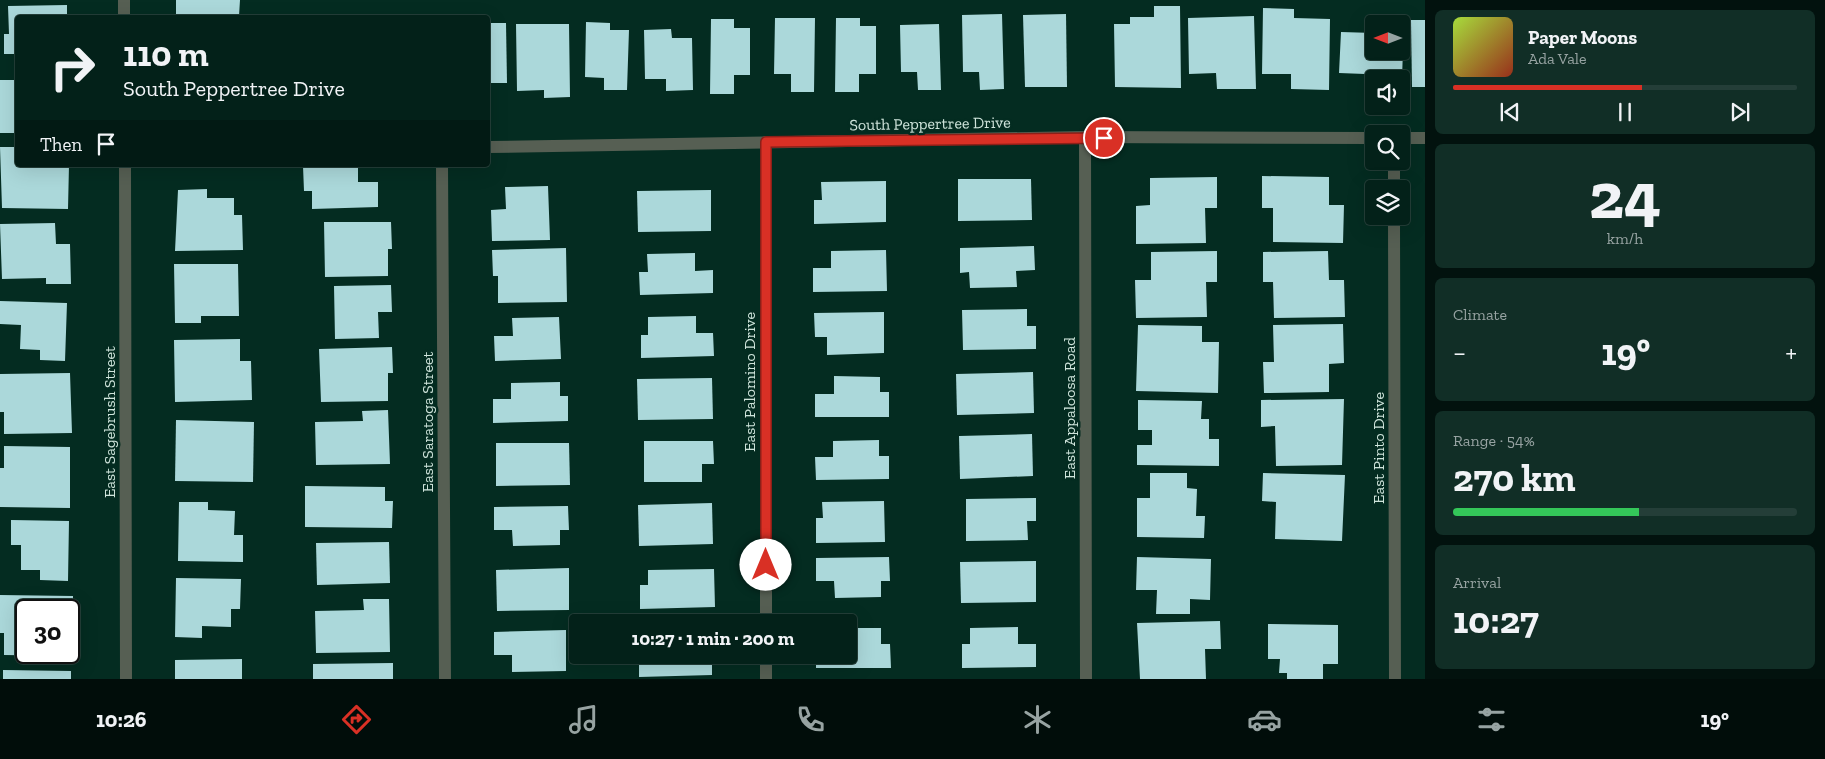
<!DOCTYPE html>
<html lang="en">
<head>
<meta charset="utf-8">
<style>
  :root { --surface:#032119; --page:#112e26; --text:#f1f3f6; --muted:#97a3a2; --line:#243e38; --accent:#d93025 }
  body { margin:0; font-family:"Zilla Slab",serif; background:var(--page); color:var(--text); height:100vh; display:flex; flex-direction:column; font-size:19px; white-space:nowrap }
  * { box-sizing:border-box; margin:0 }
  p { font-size:16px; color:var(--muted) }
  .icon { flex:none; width:28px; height:28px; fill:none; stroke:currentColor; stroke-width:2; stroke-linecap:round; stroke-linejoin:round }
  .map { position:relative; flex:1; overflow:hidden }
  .side { display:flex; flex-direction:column; gap:10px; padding:10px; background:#02120e; width:400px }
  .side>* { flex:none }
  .top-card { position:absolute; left:15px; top:15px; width:475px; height:152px; border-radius:5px; box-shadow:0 5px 20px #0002,0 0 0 1px var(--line); background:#032119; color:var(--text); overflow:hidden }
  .needle { width:32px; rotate:270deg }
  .buttons { position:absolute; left:1365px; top:15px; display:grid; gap:10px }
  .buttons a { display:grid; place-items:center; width:45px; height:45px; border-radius:5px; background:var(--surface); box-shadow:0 5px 20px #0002,0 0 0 1px var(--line); font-size:25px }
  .speed { position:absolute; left:15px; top:599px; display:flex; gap:10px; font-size:25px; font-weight:700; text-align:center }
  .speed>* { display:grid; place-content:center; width:65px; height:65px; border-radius:50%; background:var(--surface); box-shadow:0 5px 20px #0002,0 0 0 1px var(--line); line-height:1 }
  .speed .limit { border:2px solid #111; border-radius:8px; background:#fff; color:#111 }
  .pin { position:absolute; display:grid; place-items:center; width:42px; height:42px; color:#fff; margin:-21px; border:2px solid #fff; border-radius:50%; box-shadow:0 1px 5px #0007 }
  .me { position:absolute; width:55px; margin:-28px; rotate:0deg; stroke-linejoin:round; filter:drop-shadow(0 0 4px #0008) }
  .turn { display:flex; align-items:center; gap:18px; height:105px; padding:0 25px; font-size:22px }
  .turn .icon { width:65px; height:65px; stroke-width:2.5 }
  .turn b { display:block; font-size:35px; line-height:42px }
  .then { display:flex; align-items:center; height:48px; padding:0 25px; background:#0003; gap:10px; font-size:19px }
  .big { font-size:38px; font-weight:700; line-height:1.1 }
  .side .card { flex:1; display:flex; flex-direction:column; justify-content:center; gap:8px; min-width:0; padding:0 18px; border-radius:8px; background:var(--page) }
  .side .dial { align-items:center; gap:0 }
  .dial b { font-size:65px; line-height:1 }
  .song { display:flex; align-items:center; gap:15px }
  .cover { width:60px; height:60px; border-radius:8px; background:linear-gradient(135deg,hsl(80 70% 55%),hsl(10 70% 35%)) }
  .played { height:5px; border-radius:2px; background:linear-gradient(90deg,var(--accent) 55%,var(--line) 55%) }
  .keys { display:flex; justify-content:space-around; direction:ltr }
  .heat { display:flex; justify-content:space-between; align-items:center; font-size:28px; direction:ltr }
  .charge { height:8px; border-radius:4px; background:linear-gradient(90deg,#34c759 54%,var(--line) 0) }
  .trip { position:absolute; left:569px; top:614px; width:288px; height:50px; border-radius:5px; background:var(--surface); box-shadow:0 5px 20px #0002,0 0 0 1px var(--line); font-weight:700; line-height:50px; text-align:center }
  .tab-bar { display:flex; height:80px; justify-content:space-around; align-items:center; background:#010d0a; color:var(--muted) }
  .tab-bar .icon { width:35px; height:35px }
  .tab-bar .current { color:var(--accent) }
  .tab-bar b { font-size:22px; color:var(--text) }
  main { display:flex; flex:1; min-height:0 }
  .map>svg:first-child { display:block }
</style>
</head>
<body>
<main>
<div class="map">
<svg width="1425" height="679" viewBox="0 0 1425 679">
  <rect width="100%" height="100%" fill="#042c21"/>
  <g fill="#abd8da" fill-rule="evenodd">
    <polygon points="176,0 240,0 239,16 176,15"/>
    <polygon points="67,5 67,18 18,18 18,54 4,54 4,34 9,34 8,6"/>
    <polygon points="1154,6 1180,6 1181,88 1115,87 1114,24 1130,24 1130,17 1154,17"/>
    <polygon points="1263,8 1294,9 1294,18 1330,19 1329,90 1291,89 1291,74 1262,74"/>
    <polygon points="1002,14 1004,89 980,90 979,72 963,72 962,15"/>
    <polygon points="1066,14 1067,87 1025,87 1023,15"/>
    <polygon points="1254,16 1256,89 1217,89 1216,73 1189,74 1188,18"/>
    <polygon points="775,18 815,18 814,92 791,92 791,74 774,74"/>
    <polygon points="836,18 860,18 860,26 876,26 876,74 859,74 859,92 835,92"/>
    <polygon points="1380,18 1404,19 1402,79 1374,79 1374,89 1364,89 1365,74 1339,73 1341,32 1374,33 1374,51 1401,51 1401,24 1380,24"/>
    <polygon points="711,19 734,19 734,28 750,28 750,75 734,75 734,94 710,94"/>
    <polygon points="1411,20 1425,20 1425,87 1412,87"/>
    <polygon points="586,22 610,23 610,30 629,30 627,90 604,90 604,78 585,77"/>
    <polygon points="488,23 506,23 507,83 488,83"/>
    <polygon points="516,24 569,24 570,97 544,98 544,90 517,91"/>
    <polygon points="939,24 941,90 918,90 917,72 901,72 900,25"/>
    <polygon points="671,29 672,38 692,38 693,90 666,91 666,79 645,79 644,30"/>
    <rect x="0" y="80" width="18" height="53"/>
    <polygon points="0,147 18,147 18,165 69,165 68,209 2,208"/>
    <polygon points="358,165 358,182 378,182 378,207 312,209 312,191 304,191 303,166"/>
    <polygon points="1262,176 1329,177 1329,205 1344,205 1343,243 1273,242 1273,208 1262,208"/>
    <polygon points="1217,177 1217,208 1205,208 1206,243 1136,244 1136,206 1150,205 1150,178"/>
    <polygon points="958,179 1031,179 1032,220 958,221"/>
    <polygon points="886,181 886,222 814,224 814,200 822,200 821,182"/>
    <polygon points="548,186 550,240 492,241 491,210 506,209 505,187"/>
    <polygon points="207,189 207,198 234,198 234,215 242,215 243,250 175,251 178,190"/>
    <polygon points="711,190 711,231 638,232 637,191"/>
    <polygon points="324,222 391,222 392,249 388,249 388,276 325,277"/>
    <polygon points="55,223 56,244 70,244 71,284 46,284 46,278 2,279 0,224"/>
    <polygon points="1034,246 1035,270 1016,271 1017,287 970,288 969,272 960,273 960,248"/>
    <polygon points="566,248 567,302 498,303 498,276 493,276 492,250"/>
    <polygon points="886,250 887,291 813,292 813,268 831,268 831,251"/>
    <polygon points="1217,251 1217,282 1206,282 1207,317 1136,318 1135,280 1151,280 1151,252"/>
    <polygon points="1328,251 1329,280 1344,280 1345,317 1274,318 1273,282 1263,282 1263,252"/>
    <polygon points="695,253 695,271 713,270 713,293 640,295 639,272 648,272 647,254"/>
    <polygon points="174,264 238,264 239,316 201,316 201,323 175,323"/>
    <polygon points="391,285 392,312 378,312 379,338 335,339 334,286"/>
    <polygon points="0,301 67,303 65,361 40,360 40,350 20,349 21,325 0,324"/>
    <polygon points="1027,309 1027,326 1036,326 1036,349 963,350 962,310"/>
    <polygon points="884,312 884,353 827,355 827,337 815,337 814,313"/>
    <polygon points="696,316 696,333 713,333 714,356 641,358 641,335 648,335 648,317"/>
    <polygon points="559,317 561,359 495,361 494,336 513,336 512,318"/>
    <polygon points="1343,324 1344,363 1329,364 1329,392 1264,393 1263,362 1274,362 1273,325"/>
    <polygon points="1138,325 1202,326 1202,342 1219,342 1218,393 1136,391"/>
    <polygon points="240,339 240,361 251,361 252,400 175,402 174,340"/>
    <polygon points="392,347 393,373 388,373 388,401 321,402 319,349"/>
    <polygon points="1033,372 1034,413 957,415 956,374"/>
    <polygon points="70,373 72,433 4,434 4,412 0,412 0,374"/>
    <polygon points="834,376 880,377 880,392 889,392 889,417 815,417 815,394 834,394"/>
    <polygon points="712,378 713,419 638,420 637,379"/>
    <polygon points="560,382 560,396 568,396 568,421 493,423 493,399 511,399 511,383"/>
    <polygon points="1344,399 1342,465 1276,466 1275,426 1261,427 1261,400"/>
    <polygon points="1138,400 1202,401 1201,419 1209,419 1209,439 1219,439 1219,466 1137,465 1137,445 1152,445 1152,430 1138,430"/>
    <polygon points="388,410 390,464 316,465 315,422 363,421 362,411"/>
    <polygon points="176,420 254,422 253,482 175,481"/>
    <polygon points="1032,434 1033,476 960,479 959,436"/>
    <polygon points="879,440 879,456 889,456 889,479 816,480 815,457 833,457 833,441"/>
    <polygon points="644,441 713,441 714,464 702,464 702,482 644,482"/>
    <polygon points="496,443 569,443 570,485 496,486"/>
    <polygon points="4,446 70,447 70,508 0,507 0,468 4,468"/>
    <polygon points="1150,473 1187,473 1187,488 1197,489 1196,516 1205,516 1204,538 1137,537 1137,498 1150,498"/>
    <polygon points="1263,473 1345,475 1342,541 1275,539 1276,502 1262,501"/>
    <polygon points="305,486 385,487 385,501 393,501 392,528 305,527"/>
    <polygon points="1036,498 1036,521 1027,521 1028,540 966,541 966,499"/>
    <polygon points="884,501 885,542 816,543 816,518 823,518 822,502"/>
    <polygon points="179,502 208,502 208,510 235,511 234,535 243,535 243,562 178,561"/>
    <polygon points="712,503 713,544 639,546 638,505"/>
    <polygon points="568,506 569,530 560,530 560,545 513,546 512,530 494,530 494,507"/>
    <polygon points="11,520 69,521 68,581 40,580 40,570 21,570 21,545 11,545"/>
    <polygon points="389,542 390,583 317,585 316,543"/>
    <polygon points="889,557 890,581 881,581 881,597 835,598 834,581 816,581 816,558"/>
    <polygon points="1137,557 1211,559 1210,600 1190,599 1190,614 1156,614 1157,590 1136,590"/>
    <polygon points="1036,561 1036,602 961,603 960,562"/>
    <polygon points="569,568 569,610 497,611 496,570"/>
    <polygon points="714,569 715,607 640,609 640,585 648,585 648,570"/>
    <polygon points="176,578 241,579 240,609 231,609 231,627 202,626 202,638 175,637"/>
    <path d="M 0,595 L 73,596 L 72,656 L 4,655 L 4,633 L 0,633 ZM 26,610 L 69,610 L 69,652 L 26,652 Z"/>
    <polygon points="363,599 389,599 390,652 316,653 315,611 364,610"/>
    <polygon points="1220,621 1221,649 1205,649 1206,679 1140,679 1137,623"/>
    <polygon points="1268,624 1338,625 1338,664 1323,664 1323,679 1287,679 1287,673 1279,673 1280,659 1268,659"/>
    <polygon points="1018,627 1018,644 1036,644 1036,667 962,668 962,644 970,644 970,628"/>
    <polygon points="848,628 881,628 881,644 890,644 891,668 816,668 816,655 848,655"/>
    <polygon points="566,630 566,671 512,672 512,655 494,655 494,632"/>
    <polygon points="639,655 712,655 712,675 639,677"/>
    <polygon points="242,659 242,679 175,679 175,660"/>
    <polygon points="393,663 393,679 313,679 313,664"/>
    <polygon points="3,670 71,671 71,679 3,679"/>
  </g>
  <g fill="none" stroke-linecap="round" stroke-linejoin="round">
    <g stroke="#565f53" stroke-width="12">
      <polyline points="124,0 124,18"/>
      <polyline points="1085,137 1086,679"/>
      <polyline points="1401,138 1425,138"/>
      <polyline points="766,142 766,622"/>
      <polyline points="488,147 1085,137 1374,138"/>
      <polyline points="1394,161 1394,189"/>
      <polyline points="125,165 126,679"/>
      <polyline points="442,165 445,679"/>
      <polyline points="1394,216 1395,679"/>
      <polyline points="766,655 766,679"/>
    </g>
  </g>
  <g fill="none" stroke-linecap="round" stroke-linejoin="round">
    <g stroke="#8d1f18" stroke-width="12">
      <polyline id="route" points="766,565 766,142 1104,138"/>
    </g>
    <use href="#route" stroke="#d93025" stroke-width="9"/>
  </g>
  <g text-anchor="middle" stroke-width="5" stroke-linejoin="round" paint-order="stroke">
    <g font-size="16" fill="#cfe4db" stroke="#042c21">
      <text transform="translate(930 123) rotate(-1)" y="6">South Peppertree Drive</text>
      <text transform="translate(749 382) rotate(-90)" y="6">East Palomino Drive</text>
      <text transform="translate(1069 408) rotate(-90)" y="6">East Appaloosa Road</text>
      <text transform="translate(109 422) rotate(-90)" y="6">East Sagebrush Street</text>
      <text transform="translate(427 422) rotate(-90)" y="6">East Saratoga Street</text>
      <text transform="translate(1378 448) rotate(-90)" y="6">East Pinto Drive</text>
    </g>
  </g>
</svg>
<div class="buttons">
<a><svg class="needle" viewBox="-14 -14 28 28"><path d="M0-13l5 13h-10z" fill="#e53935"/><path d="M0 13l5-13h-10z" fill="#97a3a2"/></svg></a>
<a><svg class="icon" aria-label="sound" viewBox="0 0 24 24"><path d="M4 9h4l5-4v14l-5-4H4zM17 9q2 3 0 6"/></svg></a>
<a><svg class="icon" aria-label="search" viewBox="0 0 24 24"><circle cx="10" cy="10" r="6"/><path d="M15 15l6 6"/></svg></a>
<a><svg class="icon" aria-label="layers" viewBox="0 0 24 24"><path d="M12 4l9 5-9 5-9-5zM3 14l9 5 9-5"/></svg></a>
</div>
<div class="speed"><div class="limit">30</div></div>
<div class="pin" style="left:1104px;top:138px;background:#d93025"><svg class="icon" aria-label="arrive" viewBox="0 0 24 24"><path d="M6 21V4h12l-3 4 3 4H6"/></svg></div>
<svg class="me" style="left:766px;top:565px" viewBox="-20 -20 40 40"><circle r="19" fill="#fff"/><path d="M0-13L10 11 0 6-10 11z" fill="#d93025"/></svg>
<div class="trip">10:27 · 1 min · 200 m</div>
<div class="top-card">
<div class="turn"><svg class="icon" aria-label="right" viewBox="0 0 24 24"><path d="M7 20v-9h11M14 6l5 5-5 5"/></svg><div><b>110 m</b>South Peppertree Drive</div></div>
<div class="then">Then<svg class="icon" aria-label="arrive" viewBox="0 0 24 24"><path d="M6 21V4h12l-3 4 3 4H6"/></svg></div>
</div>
</div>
<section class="side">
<div class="card">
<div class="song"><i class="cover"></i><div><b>Paper Moons</b><p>Ada Vale</p></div></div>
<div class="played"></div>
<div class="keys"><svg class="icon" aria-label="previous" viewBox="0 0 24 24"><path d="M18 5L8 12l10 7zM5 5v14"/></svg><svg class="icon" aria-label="pause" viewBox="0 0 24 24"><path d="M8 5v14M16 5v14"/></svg><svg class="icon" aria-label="next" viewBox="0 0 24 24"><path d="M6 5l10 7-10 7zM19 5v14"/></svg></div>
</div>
<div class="card dial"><b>24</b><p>km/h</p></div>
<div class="card"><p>Climate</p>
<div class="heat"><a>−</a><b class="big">19°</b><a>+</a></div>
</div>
<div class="card"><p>Range · 54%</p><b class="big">270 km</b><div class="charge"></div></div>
<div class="card"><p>Arrival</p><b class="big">10:27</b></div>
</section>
</main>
<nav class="tab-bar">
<b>10:26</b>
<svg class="icon current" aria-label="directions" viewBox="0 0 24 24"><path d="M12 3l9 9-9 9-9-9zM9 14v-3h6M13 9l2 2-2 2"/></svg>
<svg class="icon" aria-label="music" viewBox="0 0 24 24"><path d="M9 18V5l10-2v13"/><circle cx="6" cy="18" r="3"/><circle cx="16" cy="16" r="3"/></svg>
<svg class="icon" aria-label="phone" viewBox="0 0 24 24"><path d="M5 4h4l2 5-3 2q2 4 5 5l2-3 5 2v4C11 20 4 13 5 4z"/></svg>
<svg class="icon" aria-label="climate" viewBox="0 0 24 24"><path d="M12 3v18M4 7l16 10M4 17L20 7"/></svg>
<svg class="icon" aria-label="car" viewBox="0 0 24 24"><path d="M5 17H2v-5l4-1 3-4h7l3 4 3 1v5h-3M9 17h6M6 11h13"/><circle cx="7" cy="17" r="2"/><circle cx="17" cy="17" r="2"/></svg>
<svg class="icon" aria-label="filters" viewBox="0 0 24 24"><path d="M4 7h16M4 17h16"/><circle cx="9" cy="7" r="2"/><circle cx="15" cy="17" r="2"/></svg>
<b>19°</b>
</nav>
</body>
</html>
